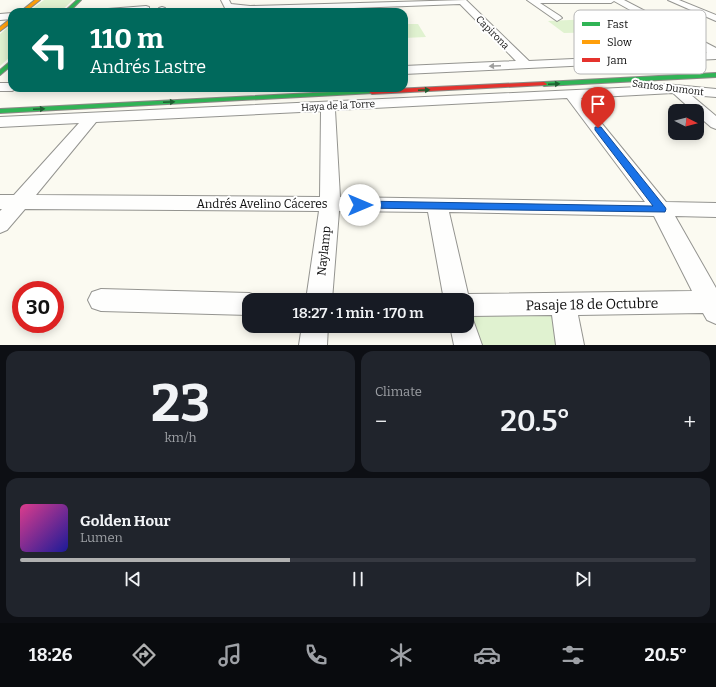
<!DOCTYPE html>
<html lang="en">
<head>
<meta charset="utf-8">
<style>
  :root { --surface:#171b24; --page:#20242c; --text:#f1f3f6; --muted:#9ea1a6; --line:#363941; --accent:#b0b1b1 }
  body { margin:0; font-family:Bitter,serif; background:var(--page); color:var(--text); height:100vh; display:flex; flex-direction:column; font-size:15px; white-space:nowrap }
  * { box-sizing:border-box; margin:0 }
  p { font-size:13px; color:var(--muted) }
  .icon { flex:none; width:22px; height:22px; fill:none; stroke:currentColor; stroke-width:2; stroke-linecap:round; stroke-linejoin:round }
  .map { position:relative; height:345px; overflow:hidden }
  .side { display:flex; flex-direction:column; gap:6px; padding:6px; background:#0d0f14; flex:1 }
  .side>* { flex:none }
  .hud { position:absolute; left:8px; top:8px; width:400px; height:84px; border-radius:12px; box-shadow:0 2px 10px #0003; background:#00695c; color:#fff; overflow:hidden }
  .needle { width:26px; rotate:96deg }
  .buttons { position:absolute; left:668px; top:104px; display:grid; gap:8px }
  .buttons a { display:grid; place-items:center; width:36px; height:36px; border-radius:8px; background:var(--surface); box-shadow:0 2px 10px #0003; font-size:20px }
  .speed { position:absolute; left:12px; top:281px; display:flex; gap:8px; font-size:20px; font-weight:700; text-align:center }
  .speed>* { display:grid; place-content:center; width:52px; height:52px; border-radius:50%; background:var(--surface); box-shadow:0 2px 10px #0003; line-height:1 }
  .speed .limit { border:6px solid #d22; background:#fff; color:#111 }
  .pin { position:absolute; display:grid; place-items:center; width:34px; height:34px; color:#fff; margin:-41px -17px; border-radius:50% 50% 50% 0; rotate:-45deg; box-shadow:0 0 4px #0007 }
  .pin .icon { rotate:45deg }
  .me { position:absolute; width:44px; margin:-22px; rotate:90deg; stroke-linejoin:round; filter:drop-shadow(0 0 3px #0008) }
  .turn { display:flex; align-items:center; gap:14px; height:84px; padding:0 16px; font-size:18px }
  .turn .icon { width:52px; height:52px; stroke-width:2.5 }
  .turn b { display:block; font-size:28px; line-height:34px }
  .big { font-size:30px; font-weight:600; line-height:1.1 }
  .side .tile { flex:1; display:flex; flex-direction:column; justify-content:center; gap:6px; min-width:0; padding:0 14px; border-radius:12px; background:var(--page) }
  .side .dial { align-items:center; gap:0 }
  .dial b { font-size:52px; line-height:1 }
  .song { display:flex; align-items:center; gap:12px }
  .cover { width:48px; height:48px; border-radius:6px; background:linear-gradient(135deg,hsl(330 70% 55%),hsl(240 70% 35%)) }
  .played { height:4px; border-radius:2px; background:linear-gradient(90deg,var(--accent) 40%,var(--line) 40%) }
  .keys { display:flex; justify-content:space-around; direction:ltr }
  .heat { display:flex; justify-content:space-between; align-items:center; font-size:22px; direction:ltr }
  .side .tiles { flex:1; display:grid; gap:6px; grid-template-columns:1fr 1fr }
  .tile:last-child { grid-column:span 2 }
  .trip { position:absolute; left:242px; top:293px; width:232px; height:40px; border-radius:12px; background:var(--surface); box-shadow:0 2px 10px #0003; font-weight:600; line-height:40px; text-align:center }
  .dock { display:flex; height:64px; justify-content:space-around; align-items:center; background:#090b0e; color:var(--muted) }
  .dock .icon { width:28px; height:28px }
  .dock .active { color:var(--accent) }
  .dock b { font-size:18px; color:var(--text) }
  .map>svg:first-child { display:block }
</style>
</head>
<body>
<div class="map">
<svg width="716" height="345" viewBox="0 0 716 345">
  <rect width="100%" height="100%" fill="#fbfaf1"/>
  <g fill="#e0f2d0">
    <polygon points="44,0 73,0 60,12 28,12"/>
    <polygon points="592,19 611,32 564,33 548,21"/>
    <polygon points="12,24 12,55 0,66 0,34"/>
    <polygon points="404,24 418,24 426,37 404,38"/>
    <polygon points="467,307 552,312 557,345 475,345"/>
  </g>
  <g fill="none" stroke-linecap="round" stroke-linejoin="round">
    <g stroke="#949490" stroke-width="2">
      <g id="street">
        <polygon points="221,0 229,0 231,4 250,6 466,0 529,61 707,53 614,1 611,3 540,3 560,16 562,18 557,21 527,0 624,0 716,48 716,59 404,74 404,66 516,61 460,4 250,12 225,8"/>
        <polygon points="668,0 679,0 716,15 716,21"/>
        <polygon points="146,6 149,7 149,11 103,12 108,9"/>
        <polygon points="162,7 165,8 166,12 156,12 159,8"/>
        <polygon points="12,13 12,19 0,20 0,14"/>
        <polygon points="0,83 12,83 12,88 18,88 12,91 0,91"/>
        <path d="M 665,84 L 716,89 L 716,97 L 691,95 L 716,116 L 716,129 L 711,127 L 697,115 L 697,111 L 693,111 L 673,93 L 581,98 L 666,202 L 716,203 L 716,217 L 675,216 L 716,288 L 716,324 L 707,320 L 703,313 L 578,315 L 584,345 L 556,345 L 552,315 L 470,316 L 472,317 L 482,345 L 454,345 L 450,326 L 467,326 L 467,300 L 444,300 L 428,212 L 339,211 L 332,300 L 306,300 L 319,211 L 25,209 L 7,230 L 0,233 L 0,211 L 2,209 L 0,209 L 0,195 L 14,195 L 79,123 L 0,127 L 0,117 L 660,86 ZM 567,98 L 645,202 L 340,197 L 335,110 ZM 321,111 L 320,197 L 36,195 L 96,122 ZM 449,212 L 654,216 L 692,291 L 468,294 Z"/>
        <polygon points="101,289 249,293 258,296 260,300 249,300 249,315 101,311 92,308 88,300 92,292"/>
        <polygon points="302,326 328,326 327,345 299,345"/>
      </g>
    </g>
    <g stroke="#8b8a86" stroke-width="2">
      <g id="fast">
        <polygon points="77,0 81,0 69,12 64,12"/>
        <polygon points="12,60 12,65 0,75 0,70"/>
        <polygon points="716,73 716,77 544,86 541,84 544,82"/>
        <polygon points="372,90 374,91 374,93 0,113 0,109"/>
      </g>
    </g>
    <g stroke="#8b8a86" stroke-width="2">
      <g id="slow">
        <polygon points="35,0 40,0 25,12 20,12"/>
        <polygon points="10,19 12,19 12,22 0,31 0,27"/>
      </g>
    </g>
    <g stroke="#8b8a86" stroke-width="2">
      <polygon id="jam" points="544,82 547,84 546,85 372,94 369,92 372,90"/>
    </g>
    <use href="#street" fill="#fefefd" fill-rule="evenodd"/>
    <use href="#fast" fill="#30b455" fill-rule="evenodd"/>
    <use href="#slow" fill="#ff9f0a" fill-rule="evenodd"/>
    <use href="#jam" fill="#e5322d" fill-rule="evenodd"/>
  </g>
  <defs><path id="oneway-solid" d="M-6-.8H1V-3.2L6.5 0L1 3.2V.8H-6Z"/></defs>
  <use fill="#9e9e9d" href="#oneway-solid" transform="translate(495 66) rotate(177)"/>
  <g fill="#1e6031">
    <use href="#oneway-solid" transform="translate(554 84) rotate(-3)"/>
    <use href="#oneway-solid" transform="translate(424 90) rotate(-3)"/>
    <use href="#oneway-solid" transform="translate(169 102) rotate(-3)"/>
    <use href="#oneway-solid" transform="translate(39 109) rotate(-3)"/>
  </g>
  <polygon fill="#1a73e8" stroke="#114b97" points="595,127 601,127 665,207 666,209 665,212 360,208 355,205 360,201 653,206 595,130"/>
  <g text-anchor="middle" stroke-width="4" stroke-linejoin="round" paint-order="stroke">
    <g font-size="10" fill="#0d0d0d" stroke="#fff">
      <text transform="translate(493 32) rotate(45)" y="4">Capirona</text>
      <text transform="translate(668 87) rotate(7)" y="4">Santos Dumont</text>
      <text transform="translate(338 105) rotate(-3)" y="4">Haya de la Torre</text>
    </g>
    <g font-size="12" fill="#0d0d0d" stroke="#fff">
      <text x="262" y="208">Andrés Avelino Cáceres</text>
      <text transform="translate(324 251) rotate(-84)" y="4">Naylamp</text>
    </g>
    <g font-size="14" fill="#0d0d0d" stroke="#fff">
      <text transform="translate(592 304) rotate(-1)" y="5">Pasaje 18 de Octubre</text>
    </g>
  </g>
  <rect x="574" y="10" width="132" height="64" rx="6" fill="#fff" stroke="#b6b6b6" stroke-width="1"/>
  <rect x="582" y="22" width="18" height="4" fill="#30b455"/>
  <rect x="582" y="40" width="18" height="4" fill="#ff9f0a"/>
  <rect x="582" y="58" width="18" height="4" fill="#e5322d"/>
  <g font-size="11" fill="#0d0d0d">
    <text x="607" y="28">Fast</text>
    <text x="607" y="46">Slow</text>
    <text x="607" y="64">Jam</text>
  </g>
</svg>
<div class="buttons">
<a><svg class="needle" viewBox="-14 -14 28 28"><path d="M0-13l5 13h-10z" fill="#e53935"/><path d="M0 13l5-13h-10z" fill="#9ea1a6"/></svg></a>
</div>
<div class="speed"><div class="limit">30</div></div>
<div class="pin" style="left:598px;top:128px;background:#d93025"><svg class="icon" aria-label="arrive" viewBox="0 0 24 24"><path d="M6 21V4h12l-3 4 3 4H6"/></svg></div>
<svg class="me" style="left:360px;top:205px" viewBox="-20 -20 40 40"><circle r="19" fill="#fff"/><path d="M0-13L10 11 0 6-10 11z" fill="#1a73e8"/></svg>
<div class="trip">18:27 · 1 min · 170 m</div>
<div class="hud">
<div class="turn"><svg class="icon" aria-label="left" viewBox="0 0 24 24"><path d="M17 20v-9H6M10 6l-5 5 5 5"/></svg><div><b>110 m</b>Andrés Lastre</div></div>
</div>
</div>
<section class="side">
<div class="tiles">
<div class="tile dial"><b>23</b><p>km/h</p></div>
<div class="tile"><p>Climate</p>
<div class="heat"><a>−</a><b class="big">20.5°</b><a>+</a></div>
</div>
<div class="tile">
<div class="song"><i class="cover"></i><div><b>Golden Hour</b><p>Lumen</p></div></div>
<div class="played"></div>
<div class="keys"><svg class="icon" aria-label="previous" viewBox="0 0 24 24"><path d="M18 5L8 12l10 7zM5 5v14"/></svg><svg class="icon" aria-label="pause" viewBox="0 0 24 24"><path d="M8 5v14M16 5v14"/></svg><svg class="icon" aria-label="next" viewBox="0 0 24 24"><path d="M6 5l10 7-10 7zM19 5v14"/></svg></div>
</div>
</div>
</section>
<nav class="dock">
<b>18:26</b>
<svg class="icon active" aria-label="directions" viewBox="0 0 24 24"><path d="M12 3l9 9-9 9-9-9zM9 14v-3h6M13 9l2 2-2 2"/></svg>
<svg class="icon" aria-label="music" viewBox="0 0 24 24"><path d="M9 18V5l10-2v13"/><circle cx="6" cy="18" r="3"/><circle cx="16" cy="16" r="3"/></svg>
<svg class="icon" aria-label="phone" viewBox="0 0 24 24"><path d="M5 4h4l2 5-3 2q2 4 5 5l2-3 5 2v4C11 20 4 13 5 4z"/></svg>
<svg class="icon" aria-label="climate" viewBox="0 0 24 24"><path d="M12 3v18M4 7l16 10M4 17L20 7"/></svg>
<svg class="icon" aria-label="car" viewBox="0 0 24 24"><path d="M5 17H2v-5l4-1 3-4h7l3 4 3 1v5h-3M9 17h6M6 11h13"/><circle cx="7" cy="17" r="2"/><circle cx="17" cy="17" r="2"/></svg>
<svg class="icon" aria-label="filters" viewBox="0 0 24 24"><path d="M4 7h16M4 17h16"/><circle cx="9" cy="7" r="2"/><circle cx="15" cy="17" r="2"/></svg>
<b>20.5°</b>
</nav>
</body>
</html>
